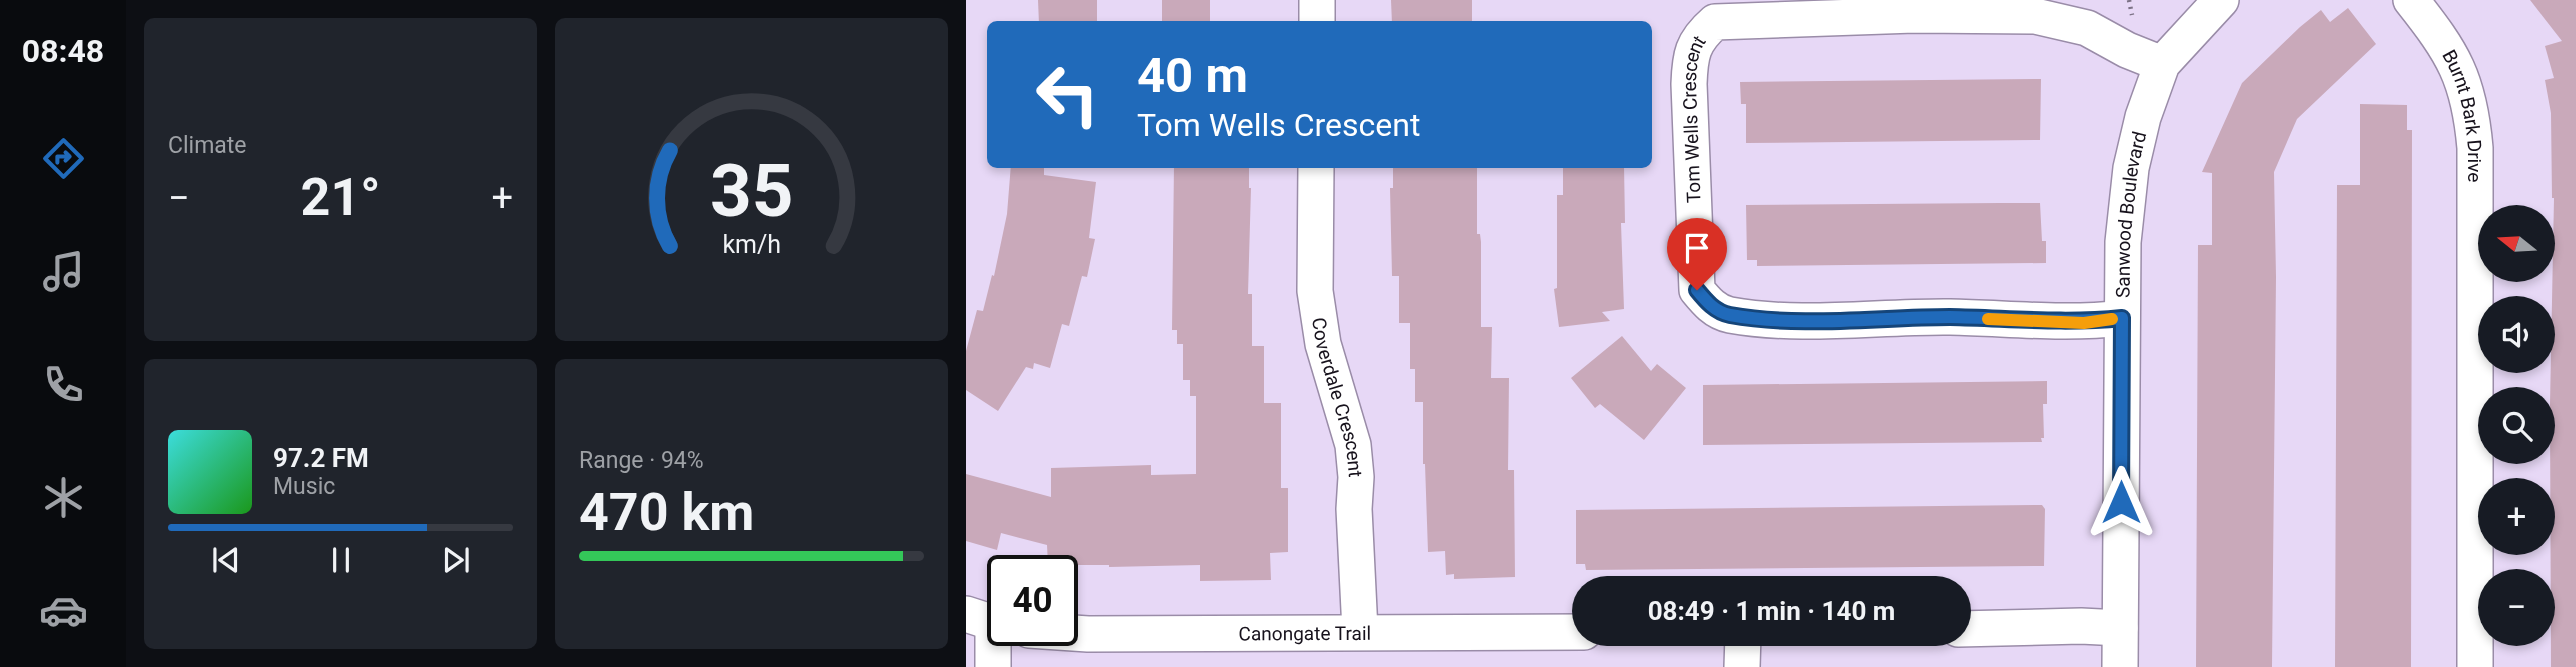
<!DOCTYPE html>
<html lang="en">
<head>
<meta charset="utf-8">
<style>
  :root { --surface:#171b24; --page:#20242c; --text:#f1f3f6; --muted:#9ea1a6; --line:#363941; --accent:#206aba }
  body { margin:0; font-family:Roboto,sans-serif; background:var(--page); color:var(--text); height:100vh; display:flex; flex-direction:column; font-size:26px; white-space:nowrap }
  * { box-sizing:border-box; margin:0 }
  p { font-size:23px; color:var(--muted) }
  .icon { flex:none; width:38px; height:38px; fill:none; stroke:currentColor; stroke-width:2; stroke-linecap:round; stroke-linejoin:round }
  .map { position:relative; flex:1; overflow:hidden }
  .drawer { display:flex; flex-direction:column; gap:18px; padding:18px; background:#0d0f14; width:840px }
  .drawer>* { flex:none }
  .top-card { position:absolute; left:21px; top:21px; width:665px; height:147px; border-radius:10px; box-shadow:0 4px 10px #0003; background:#206aba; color:#fff; overflow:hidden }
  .needle { width:46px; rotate:288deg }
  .controls { position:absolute; left:1512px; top:205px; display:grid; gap:14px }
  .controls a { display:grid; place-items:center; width:77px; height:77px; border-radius:50%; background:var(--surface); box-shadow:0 4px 10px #0003; font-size:35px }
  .speed { position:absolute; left:21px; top:555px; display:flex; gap:14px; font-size:35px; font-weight:700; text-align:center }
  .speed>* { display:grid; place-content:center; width:91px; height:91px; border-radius:50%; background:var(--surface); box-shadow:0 4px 10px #0003; line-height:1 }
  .speed .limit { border:4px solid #111; border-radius:10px; background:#fff; color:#111 }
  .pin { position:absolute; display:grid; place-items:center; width:60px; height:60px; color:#fff; margin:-72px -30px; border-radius:50% 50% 50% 0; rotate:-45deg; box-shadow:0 0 7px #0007 }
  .pin .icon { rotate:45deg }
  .me { position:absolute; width:77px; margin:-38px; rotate:0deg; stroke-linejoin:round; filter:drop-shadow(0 0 5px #0008) }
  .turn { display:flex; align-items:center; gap:24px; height:147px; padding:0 35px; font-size:32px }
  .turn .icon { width:91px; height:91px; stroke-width:2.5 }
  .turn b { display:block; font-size:49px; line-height:60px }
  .big { font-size:52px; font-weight:700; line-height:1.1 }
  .drawer .card { flex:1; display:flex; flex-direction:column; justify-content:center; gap:10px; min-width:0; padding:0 24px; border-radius:10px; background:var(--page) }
  .drawer .dial { align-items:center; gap:0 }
  .dial svg { height:182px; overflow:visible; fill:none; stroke:var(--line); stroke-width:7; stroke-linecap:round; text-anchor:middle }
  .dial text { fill:var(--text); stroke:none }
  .song { display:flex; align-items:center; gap:21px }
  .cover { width:84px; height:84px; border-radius:10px; background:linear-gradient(135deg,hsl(180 70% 55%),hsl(120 70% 35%)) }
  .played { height:7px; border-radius:4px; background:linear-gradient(90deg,var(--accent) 75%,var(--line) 75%) }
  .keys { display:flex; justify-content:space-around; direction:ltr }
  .heat { display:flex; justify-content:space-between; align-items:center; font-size:38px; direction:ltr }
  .charge { height:10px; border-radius:5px; background:linear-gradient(90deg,#34c759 94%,var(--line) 0) }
  .drawer .tiles { flex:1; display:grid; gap:18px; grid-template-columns:repeat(2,1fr) }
  .trip { position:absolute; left:606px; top:576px; width:399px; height:70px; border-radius:35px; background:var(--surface); box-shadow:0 4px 10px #0003; font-weight:700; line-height:70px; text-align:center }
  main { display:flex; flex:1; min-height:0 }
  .tabs { display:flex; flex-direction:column; width:126px; justify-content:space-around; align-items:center; background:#090b0e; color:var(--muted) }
  .tabs .icon { width:49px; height:49px }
  .tabs .on { color:var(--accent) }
  .tabs b { font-size:32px; color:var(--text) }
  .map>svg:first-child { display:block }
</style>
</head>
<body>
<main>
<nav class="tabs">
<b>08:48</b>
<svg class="icon on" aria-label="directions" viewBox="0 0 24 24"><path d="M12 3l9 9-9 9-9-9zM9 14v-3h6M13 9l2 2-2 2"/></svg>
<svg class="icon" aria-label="music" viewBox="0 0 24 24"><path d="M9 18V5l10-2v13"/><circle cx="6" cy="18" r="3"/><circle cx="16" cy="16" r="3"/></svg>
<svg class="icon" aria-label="phone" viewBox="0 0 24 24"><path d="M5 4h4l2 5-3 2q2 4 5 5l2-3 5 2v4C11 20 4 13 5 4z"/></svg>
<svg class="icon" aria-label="climate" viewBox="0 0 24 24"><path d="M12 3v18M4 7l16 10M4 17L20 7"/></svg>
<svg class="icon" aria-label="car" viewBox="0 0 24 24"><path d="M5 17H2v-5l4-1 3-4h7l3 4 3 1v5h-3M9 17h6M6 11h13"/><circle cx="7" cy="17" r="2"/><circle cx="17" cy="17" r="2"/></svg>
</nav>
<section class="drawer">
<div class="tiles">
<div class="card"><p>Climate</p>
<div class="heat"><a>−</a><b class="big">21°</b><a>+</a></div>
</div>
<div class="card dial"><svg viewBox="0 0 100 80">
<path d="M14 69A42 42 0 1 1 86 69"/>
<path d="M14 69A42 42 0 0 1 14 27" stroke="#206aba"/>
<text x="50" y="56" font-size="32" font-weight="700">35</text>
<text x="50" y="72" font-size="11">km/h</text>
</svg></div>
<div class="card">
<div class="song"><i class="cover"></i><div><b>97.2 FM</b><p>Music</p></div></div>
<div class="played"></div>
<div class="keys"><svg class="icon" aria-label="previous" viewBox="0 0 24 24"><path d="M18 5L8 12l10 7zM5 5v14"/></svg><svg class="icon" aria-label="pause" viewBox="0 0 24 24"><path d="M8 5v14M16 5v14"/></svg><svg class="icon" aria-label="next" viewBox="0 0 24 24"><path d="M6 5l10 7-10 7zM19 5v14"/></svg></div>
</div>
<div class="card"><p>Range · 94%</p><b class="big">470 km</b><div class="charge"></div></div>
</div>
</section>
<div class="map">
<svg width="1610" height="667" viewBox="0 0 1610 667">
  <rect width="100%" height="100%" fill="#e7d8f6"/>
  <g fill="#c9a9ba">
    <polygon points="72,0 131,0 131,24 73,24"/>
    <rect x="196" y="0" width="48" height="24"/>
    <polygon points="425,0 506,0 506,24 426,24"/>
    <polygon points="1564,0 1610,0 1610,667 1585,667 1584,405 1588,198 1586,198 1585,113 1579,80 1588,78 1579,46 1596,41"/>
    <polygon points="1382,8 1410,44 1331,119 1308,172 1310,277 1306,667 1230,667 1232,245 1246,245 1246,173 1236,172 1276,83 1334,27 1355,10 1364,22"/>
    <polygon points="1075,79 1074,140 780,143 780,104 775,104 774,82"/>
    <polygon points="1394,104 1441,105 1441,130 1446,130 1445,667 1369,667 1371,185 1394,185"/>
    <polygon points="45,164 78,164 78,175 130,182 123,238 129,239 121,277 116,276 103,326 96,324 84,368 68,363 67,369 60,367 32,411 0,390 0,351 11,310 17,311 26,275 28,276 41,214"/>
    <polygon points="208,164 283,164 283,188 285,188 282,294 286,294 286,346 298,346 298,403 315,403 315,488 322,488 322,552 304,553 305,580 234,581 234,565 143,567 143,565 82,565 81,545 35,533 31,550 0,541 0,474 85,497 85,468 185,465 185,475 230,474 230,396 224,396 224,380 217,380 217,344 211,344 211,330 206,330"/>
    <polygon points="427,164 511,164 511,234 514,234 515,242 515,327 526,327 525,378 543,378 542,470 548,470 549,577 488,579 488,574 480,575 479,551 462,552 459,464 457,464 457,402 449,402 449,369 444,369 444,323 433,323 433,276 426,276 424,188 427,188"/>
    <polygon points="597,164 658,165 659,223 655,223 658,309 636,312 644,321 593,327 588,289 591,288 591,195 597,195"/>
    <polygon points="1034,203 1074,203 1076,241 1080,241 1080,263 791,266 791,260 781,260 780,205"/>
    <polygon points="656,336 685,371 691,364 720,388 678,440 634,404 629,408 605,378"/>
    <polygon points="1081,381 1081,404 1077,404 1078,438 1075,438 1076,442 737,445 737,385"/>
    <polygon points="1076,505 1079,509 1078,566 620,570 619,564 610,564 610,510"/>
  </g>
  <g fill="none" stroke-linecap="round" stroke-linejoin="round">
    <g stroke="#9a8ca8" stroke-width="38">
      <g id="minor">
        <path id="s1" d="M 1445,0 C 1487,53 1503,78 1509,148 L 1509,667"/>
        <polyline points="351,24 351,0"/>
        <path id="s2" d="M 350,164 L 349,291 L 357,344 L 387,445 L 390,477 L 388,509 L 394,631"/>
        <path id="s3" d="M 1156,318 C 1098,325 1041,318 984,317 C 912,316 836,328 764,315 C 749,312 740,301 731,290 L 723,84 C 724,55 726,42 749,22 L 948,15 L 1069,16 L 1121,28 L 1161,50 L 1196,64"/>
        <polyline points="0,614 37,626"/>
        <polyline points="27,624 27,667"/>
        <polyline points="992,629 1115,626 1154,628"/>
        <path id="s4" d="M 63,630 L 122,634 L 618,632"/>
        <polyline points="776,667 777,634"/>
        <path id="s5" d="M 1154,667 L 1157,242 L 1165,168 L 1177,117 L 1196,64 L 1255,0"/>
      </g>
    </g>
    <polyline stroke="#7c7286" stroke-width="4.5" stroke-dasharray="2 5" stroke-linecap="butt" points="1163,0 1166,15"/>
    <use href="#minor" stroke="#fff" stroke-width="35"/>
  </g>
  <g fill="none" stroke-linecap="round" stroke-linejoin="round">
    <g stroke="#154579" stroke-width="18">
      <path id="route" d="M 731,290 C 740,301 749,312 764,315 C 836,328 912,317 984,317 C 1041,318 1098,324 1156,318 L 1155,502"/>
    </g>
    <use href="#route" stroke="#206aba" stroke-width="12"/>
    <polyline stroke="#f59e0b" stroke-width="12" points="1022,319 1118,323 1146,319"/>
  </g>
  <g text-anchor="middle" stroke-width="7" stroke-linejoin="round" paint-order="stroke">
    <g font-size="19" fill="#17121c" stroke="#fff">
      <text dy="7" stroke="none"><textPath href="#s1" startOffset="131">Burnt Bark Drive</textPath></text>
      <text dy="7" stroke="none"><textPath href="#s3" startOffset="606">Tom Wells Crescent</textPath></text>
      <text dy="7" stroke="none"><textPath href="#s5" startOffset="453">Sanwood Boulevard</textPath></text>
      <text dy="7" stroke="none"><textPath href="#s2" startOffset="236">Coverdale Crescent</textPath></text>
      <text dy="7" stroke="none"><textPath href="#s4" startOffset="276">Canongate Trail</textPath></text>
    </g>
  </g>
</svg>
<div class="controls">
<a><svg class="needle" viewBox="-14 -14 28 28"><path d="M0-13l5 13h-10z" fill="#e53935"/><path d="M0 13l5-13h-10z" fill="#9ea1a6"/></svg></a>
<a><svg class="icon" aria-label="sound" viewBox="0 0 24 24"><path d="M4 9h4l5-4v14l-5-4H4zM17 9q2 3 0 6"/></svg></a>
<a><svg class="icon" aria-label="search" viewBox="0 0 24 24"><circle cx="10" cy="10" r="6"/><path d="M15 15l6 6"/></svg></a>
<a>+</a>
<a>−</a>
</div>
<div class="speed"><div class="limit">40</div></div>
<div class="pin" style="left:731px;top:290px;background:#d93025"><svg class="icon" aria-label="arrive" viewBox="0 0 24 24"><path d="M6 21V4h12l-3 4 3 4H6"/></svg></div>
<svg class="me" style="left:1155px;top:502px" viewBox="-20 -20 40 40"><path d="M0-17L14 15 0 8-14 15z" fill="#206aba" stroke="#fff" stroke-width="4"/></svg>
<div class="trip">08:49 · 1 min · 140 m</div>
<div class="top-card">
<div class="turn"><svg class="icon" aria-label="left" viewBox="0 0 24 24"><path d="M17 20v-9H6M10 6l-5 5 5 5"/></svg><div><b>40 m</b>Tom Wells Crescent</div></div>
</div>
</div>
</main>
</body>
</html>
